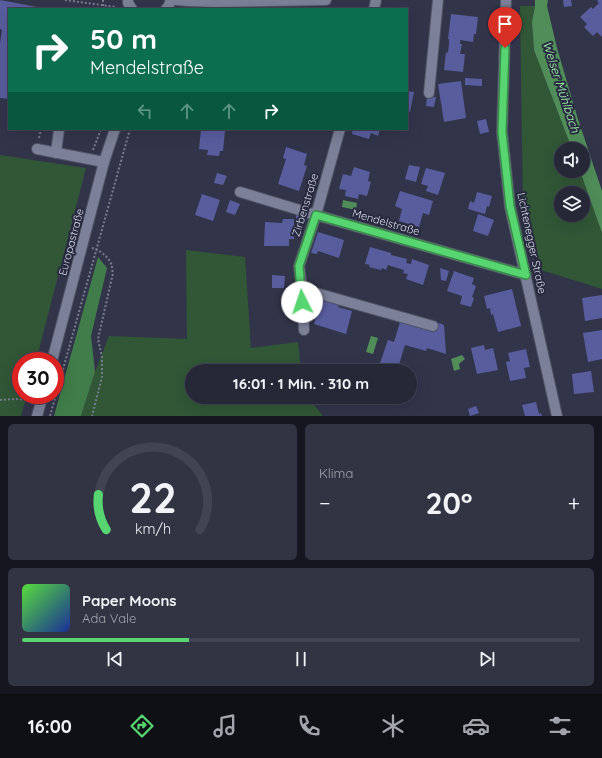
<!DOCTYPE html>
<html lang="de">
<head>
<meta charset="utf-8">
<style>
  :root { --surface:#262838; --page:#323443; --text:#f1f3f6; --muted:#a4a6ae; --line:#424453; --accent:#57d570 }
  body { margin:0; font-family:Quicksand,sans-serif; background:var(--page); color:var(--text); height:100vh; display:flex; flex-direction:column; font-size:15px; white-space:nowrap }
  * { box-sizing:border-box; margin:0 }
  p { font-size:13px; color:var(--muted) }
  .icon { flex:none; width:22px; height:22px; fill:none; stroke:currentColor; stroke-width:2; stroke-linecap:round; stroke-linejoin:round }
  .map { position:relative; height:416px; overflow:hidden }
  .drawer { display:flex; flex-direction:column; gap:8px; padding:8px; background:#15161f; flex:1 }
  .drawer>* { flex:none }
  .top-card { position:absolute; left:8px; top:8px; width:400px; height:122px; border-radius:0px; box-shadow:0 4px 16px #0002,0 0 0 1px var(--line); background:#0b6e4f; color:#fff; overflow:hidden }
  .tools { position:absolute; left:554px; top:142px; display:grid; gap:8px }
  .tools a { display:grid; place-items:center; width:36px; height:36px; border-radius:50%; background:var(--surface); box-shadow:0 4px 16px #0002,0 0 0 1px var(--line); font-size:20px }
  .speed { position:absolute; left:12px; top:352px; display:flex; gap:8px; font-size:20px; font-weight:700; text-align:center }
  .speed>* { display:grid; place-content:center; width:52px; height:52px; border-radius:50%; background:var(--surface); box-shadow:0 4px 16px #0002,0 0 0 1px var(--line); line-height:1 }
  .speed .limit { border:6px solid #d22; background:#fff; color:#111 }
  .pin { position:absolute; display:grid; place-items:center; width:34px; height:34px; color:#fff; margin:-41px -17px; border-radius:50% 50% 50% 0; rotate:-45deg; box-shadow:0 0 4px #0007 }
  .pin .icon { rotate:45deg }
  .me { position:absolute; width:44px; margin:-22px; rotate:356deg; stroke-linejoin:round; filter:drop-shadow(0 0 3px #0008) }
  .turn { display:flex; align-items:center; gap:14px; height:84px; padding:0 16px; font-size:18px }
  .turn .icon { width:52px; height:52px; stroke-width:2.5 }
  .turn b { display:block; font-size:28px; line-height:34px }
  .lanes { display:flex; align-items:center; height:38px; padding:0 16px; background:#0003; justify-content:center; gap:20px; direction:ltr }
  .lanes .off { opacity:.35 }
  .big { font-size:30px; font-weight:800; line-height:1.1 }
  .drawer .widget { flex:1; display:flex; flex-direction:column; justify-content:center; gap:6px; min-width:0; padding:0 14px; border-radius:6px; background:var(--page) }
  .drawer .dial { align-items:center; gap:0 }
  .dial svg { height:104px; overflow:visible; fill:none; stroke:var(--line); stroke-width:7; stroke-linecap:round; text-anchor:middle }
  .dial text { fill:var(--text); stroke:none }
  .song { display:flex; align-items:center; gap:12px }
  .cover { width:48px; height:48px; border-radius:6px; background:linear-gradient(135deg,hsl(110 70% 55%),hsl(230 70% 35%)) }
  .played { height:4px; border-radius:2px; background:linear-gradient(90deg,var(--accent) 30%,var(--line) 30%) }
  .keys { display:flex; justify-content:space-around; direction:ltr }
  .heat { display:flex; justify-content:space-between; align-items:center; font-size:22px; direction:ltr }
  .drawer .tiles { flex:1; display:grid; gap:8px; grid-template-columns:1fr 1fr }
  .widget:last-child { grid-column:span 2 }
  .trip { position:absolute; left:185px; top:364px; width:232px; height:40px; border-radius:20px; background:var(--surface); box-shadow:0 4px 16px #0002,0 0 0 1px var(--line); font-weight:800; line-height:40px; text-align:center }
  .menu { display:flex; height:64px; justify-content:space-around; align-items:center; background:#0f1016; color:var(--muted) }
  .menu .icon { width:28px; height:28px }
  .menu .selected { color:var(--accent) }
  .menu b { font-size:18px; color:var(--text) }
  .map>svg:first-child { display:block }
</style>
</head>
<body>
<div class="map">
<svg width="602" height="416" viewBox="0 0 602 416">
  <rect width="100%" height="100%" fill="#32354a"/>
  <g fill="#315737" fill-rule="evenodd">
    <path d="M 520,6 L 535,6 L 532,22 L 534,50 L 572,149 L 561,149 L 561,171 L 580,171 L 602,233 L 602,289 L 541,270 L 523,209 ZM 561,193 L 583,193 L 583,215 L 561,215 Z"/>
    <polygon points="0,155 86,168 36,361 21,361 21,395 27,395 21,416 0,416"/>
    <polygon points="186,250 245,257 251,348 298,342 301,371 192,371 192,397 308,397 323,416 81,416 95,372 109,336 187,339"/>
  </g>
  <polygon fill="#407d4a" points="98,257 107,268 91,336 95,372 81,416 54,416"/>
  <g fill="#508d59">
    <polygon points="535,0 548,0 547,6 557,48 577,116 602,191 602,233 580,171 583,171 583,149 572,149 534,50 532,22 535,6"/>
    <polygon points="343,200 357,203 356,210 342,207"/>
    <polygon points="371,336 378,338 373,354 366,352"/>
    <polygon points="462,355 465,359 460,363 459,365 460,369 454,371 451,359"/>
  </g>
  <g fill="#585d9e">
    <polygon points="0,0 43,8 43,9 9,9 9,99 0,98 0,43 2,30 0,29"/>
    <polygon points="563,0 571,0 572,6 564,7"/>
    <polygon points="598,0 602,0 602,37 597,32 593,36 584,27 587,24 580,17 591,7 593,9 599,3 597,1"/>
    <polygon points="451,14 478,17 476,34 474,34 473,42 460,40 460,44 462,44 460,54 465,54 463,72 444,70 446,52 448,53 449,43 449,39 448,39"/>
    <polygon points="515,16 519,17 518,24 514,23"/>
    <polygon points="465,78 482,79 482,86 465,85"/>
    <polygon points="461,81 466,118 444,122 438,84"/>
    <polygon points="407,91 414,92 410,112 407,111"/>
    <polygon points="427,97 436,97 434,107 426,106"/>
    <polygon points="486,119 489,132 480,134 477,121"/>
    <polygon points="201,129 217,129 217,130 225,131 223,151 220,151 219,156 207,155 208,150 199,149"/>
    <polygon points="353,129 380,129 378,136 371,133 369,139 352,134"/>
    <polygon points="286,147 307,154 304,165 307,166 299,191 278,184 286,159 283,158"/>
    <polygon points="409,165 420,167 416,182 405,179"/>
    <polygon points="354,167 370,172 368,181 371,182 367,196 359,194 358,199 345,196 346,190 339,189 343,174 351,176"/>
    <polygon points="426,168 445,173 438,195 426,191 428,186 421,184"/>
    <polygon points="217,173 227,176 223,185 214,183"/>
    <polygon points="400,191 433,201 429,215 423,213 419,227 399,221 402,209 395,206"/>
    <polygon points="477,192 492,196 489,207 487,206 485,214 468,209 470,201 474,203"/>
    <polygon points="202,194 220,200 213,221 195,215"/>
    <polygon points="230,200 240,204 235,215 226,212"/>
    <polygon points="296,213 307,215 306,221 296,221"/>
    <polygon points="478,214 494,220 488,236 473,231"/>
    <polygon points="283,219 294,219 294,239 289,239 289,246 264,246 265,222 282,223"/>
    <polygon points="318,232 344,240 339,258 318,251 317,254 311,253"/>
    <polygon points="370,247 391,253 391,255 407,259 405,268 406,263 411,264 412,259 429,265 423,285 406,279 408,274 403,273 404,270 388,265 386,270 382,268 381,270 369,267 370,265 365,264"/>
    <polygon points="440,268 449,271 446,281 441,280"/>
    <polygon points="454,271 474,278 472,284 476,286 472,297 474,298 471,307 460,304 462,296 447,291"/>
    <polygon points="272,275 285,276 284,288 272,288"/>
    <polygon points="512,289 521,326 498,332 493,314 491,315 490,308 487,309 484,296"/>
    <polygon points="602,295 602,318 585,321 582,298"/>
    <polygon points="321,300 339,305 338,307 352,311 346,334 314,324"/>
    <polygon points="400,322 410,325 410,324 433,331 436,322 444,325 446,354 427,348 426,351 405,345 398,368 380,363 388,340 394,342"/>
    <polygon points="602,330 602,359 588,362 583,333"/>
    <polygon points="484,345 485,350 493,348 498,370 477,374 471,348"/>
    <polygon points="526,349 530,367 524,368 526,378 510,381 506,362 510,361 508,353"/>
    <polygon points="591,371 594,392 574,394 572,374"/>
    <polygon points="536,402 539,414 541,413 542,416 525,416 522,405"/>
    <polygon points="476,406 479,413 470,416 468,409"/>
  </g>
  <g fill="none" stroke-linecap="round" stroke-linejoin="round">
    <g stroke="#505264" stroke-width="12">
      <g id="minor">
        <polyline points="128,0 128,3 132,9"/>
        <polyline points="176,0 188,1 216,2 326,0"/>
        <polyline points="506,0 502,132 510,207 557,416"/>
        <polyline points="166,9 168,7 171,0"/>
        <polyline points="374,9 376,0"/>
        <polyline points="429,93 438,0"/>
        <polyline points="37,149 104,162"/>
        <polyline points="56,153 59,129"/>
        <polyline points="240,192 316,215 526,275"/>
        <polyline points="302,289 433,326"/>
        <polyline points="304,330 302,289 299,266 316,215 340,129"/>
        <polyline points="52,361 104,162 115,129"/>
        <polyline points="37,416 43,395"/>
      </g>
    </g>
    <g stroke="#797c8e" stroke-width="2" stroke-dasharray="2 2" stroke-linecap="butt">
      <polyline points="65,0 116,7 118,9"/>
      <polyline points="103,6 103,0"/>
      <polyline points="39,138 41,129"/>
      <polyline points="93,150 101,129"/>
      <path d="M 92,248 C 100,250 110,258 112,266 C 112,268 112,270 113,273 L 98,339 L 102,357 L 102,377 L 92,416"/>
      <polyline points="0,400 14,399 30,400"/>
      <polyline points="50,416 130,129"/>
    </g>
    <use href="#minor" stroke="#7c8098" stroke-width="10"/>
  </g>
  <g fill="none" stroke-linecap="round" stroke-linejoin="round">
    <g stroke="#398a49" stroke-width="10">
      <polyline id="route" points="302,302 299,266 316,215 526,275 510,206 502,132 505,48"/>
    </g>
    <use href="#route" stroke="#57d570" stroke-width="7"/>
  </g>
  <g text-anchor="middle" stroke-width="4" stroke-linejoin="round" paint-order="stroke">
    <g font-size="11" fill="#dcdeec" stroke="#282a3f">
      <text transform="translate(305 205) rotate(-73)" y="4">Zirbenstraße</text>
      <text transform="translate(386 222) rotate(16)" y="4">Mendelstraße</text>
      <text transform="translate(71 242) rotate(-75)" y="4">Europastraße</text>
      <text transform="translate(532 243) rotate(78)" y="4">Lichtenegger Straße</text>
    </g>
    <g font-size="12" font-style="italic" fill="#a6fcb1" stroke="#282a3f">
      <text transform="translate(561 87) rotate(72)" y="4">Welser Mühlbach</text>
    </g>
  </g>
</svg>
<div class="tools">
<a><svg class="icon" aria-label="sound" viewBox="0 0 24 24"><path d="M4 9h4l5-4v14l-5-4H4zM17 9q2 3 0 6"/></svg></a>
<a><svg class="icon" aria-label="layers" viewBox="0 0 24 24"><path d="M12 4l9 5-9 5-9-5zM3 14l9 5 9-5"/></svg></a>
</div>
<div class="speed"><div class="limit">30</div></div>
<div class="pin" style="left:505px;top:48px;background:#d93025"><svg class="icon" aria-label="arrive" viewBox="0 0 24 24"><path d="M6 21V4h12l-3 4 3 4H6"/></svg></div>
<svg class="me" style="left:302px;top:302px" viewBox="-20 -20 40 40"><circle r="19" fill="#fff"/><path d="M0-13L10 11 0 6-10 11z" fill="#57d570"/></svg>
<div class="trip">16:01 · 1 Min. · 310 m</div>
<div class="top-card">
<div class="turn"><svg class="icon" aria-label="right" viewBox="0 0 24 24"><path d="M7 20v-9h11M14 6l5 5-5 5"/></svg><div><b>50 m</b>Mendelstraße</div></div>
<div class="lanes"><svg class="icon off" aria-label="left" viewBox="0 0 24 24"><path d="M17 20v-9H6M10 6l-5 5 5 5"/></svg><svg class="icon off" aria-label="ahead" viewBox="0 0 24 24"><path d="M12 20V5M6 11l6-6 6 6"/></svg><svg class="icon off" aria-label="ahead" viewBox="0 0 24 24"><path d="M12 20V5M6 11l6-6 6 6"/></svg><svg class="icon" aria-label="right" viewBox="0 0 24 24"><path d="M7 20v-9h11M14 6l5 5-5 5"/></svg></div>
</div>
</div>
<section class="drawer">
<div class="tiles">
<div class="widget dial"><svg viewBox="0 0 100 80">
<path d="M14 69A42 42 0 1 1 86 69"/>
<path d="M14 69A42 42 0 0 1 8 42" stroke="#57d570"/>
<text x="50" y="56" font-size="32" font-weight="700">22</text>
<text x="50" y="72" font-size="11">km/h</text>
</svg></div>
<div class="widget"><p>Klima</p>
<div class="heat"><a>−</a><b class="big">20°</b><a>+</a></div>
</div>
<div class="widget">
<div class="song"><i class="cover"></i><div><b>Paper Moons</b><p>Ada Vale</p></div></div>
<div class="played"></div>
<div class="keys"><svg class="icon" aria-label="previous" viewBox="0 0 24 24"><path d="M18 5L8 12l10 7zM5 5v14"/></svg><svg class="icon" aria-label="pause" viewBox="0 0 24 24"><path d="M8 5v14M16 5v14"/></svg><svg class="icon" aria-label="next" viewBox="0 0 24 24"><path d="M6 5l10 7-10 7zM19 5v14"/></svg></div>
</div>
</div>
</section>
<nav class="menu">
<b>16:00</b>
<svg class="icon selected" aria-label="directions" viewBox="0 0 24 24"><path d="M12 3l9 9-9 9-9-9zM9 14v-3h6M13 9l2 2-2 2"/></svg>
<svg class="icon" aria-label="music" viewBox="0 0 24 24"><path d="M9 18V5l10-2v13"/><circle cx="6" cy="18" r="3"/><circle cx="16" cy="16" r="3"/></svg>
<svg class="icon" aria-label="phone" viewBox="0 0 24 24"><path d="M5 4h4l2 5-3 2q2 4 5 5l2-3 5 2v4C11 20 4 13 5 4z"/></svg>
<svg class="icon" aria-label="climate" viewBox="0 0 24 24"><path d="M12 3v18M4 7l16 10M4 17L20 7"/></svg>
<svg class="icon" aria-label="car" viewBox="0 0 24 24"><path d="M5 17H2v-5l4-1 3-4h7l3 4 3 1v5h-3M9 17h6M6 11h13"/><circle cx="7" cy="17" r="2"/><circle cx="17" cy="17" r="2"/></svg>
<svg class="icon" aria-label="filters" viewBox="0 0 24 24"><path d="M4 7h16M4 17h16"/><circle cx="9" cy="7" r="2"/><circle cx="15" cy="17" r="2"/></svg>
</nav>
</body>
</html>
